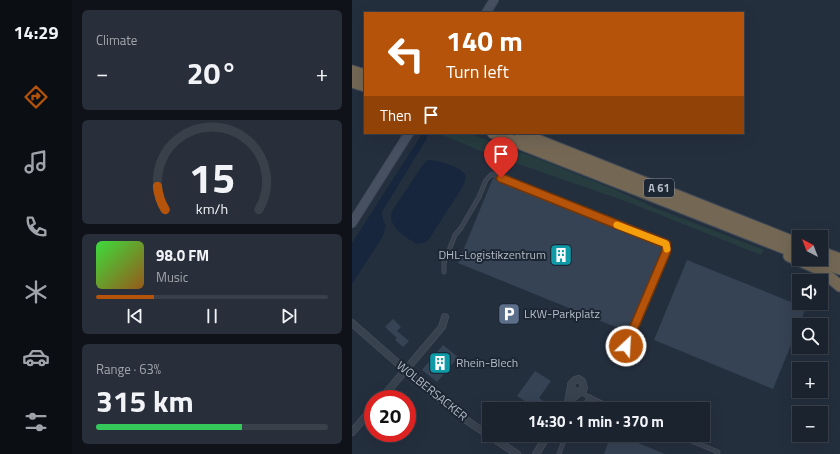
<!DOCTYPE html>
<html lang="en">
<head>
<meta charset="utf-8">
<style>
  :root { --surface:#1b232e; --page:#282f3a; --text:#f1f3f6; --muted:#a0a4aa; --line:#39404a; --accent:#b45309 }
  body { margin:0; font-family:"Titillium Web",sans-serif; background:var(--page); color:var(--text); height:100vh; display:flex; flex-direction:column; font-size:15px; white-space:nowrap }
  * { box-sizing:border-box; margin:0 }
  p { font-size:13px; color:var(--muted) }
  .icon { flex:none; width:22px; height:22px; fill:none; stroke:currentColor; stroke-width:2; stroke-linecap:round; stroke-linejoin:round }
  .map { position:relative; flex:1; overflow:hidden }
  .side { display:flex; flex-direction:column; gap:10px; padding:10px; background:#0f1319; width:280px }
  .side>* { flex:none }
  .top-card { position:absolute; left:12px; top:12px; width:380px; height:122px; border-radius:0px; box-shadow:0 4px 16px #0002,0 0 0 1px var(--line); background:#b45309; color:#fff; overflow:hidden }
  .needle { width:26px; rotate:318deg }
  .tools { position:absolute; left:440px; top:230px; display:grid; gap:8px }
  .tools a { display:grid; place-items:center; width:36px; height:36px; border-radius:0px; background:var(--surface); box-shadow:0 4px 16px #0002,0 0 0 1px var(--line); font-size:20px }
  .speed { position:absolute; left:12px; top:390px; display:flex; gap:8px; font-size:20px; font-weight:700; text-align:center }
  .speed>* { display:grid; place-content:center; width:52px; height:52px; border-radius:50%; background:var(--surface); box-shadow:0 4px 16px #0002,0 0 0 1px var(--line); line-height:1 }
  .speed .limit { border:6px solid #d22; background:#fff; color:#111 }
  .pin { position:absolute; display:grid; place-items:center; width:34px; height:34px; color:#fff; margin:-41px -17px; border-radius:50% 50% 50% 0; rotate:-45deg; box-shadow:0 0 4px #0007 }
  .pin .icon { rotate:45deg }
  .me { position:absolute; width:44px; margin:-22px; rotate:25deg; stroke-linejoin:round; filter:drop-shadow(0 0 3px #0008) }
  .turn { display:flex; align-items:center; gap:14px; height:84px; padding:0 16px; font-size:18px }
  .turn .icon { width:52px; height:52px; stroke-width:2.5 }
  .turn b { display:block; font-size:28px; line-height:34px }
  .then { display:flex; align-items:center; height:38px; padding:0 16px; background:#0003; gap:8px; font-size:15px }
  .big { font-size:30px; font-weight:700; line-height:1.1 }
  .side .widget { flex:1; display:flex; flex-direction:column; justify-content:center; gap:6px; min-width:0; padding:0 14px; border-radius:6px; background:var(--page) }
  .side .dial { align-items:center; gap:0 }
  .dial svg { height:104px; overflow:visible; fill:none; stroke:var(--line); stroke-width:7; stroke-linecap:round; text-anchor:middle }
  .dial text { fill:var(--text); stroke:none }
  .song { display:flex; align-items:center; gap:12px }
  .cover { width:48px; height:48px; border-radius:6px; background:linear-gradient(135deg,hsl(120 70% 55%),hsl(30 70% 35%)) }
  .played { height:4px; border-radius:2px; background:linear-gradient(90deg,var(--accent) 25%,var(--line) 25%) }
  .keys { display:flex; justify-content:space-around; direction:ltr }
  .heat { display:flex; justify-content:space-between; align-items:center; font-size:22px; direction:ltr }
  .charge { height:6px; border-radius:3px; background:linear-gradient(90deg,#34c759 63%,var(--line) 0) }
  .trip { position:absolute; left:130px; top:402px; width:228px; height:40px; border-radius:0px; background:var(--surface); box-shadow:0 4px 16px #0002,0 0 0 1px var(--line); font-weight:700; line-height:40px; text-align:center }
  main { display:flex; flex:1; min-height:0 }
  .tabs { display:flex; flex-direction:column; width:72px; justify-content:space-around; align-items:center; background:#0b0e12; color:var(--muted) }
  .tabs .icon { width:28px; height:28px }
  .tabs .current { color:var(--accent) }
  .tabs b { font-size:18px; color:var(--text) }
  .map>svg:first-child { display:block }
</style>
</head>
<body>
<main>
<nav class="tabs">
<b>14:29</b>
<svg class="icon current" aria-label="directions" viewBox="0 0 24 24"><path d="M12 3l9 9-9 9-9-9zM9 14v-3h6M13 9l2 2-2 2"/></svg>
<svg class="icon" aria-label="music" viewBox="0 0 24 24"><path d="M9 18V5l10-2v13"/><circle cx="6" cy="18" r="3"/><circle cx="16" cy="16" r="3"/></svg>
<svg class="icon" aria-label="phone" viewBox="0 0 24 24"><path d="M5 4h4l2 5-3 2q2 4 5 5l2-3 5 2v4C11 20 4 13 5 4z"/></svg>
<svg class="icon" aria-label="climate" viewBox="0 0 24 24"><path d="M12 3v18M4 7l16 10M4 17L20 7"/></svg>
<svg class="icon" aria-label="car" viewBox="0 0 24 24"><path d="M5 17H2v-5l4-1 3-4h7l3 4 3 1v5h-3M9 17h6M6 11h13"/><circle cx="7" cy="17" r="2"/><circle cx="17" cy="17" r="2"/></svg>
<svg class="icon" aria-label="filters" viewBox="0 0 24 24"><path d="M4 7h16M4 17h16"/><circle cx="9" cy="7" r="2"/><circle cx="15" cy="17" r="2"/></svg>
</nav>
<section class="side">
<div class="widget"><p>Climate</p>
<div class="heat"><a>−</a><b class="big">20°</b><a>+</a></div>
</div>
<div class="widget dial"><svg viewBox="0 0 100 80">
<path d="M14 69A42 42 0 1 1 86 69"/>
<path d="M14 69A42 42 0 0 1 8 51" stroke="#b45309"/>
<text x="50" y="56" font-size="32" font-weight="700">15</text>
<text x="50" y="72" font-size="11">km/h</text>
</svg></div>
<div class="widget">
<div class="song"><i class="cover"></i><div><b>98.0 FM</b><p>Music</p></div></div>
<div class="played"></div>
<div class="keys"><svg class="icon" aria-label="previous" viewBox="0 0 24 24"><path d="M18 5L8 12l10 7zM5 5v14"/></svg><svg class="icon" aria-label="pause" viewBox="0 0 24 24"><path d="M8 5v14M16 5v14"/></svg><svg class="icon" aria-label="next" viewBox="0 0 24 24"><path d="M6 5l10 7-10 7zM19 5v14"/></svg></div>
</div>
<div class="widget"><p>Range · 63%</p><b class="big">315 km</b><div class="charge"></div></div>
</section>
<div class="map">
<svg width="488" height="454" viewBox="0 0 488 454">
  <rect width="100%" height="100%" fill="#242f3e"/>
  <polygon fill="#263c3f" points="85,133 116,133 187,159 264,190 303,208 412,250 409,255 273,201 134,153"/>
  <g fill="#17263c">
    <polygon points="72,133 75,135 75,138 30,212 31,221 34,225 31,236 0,284 0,243 70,134"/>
    <path d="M 76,160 C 85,160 110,167 113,175 C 114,179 112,184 110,188 L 77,239 L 72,243 L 65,244 C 53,237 35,226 40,211 L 72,163 Z"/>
  </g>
  <g fill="#364354">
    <polygon points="141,178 311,246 276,332 106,263"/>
    <polygon points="335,260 454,308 421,389 302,340"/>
    <polygon points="41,319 49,327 45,331 57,341 51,347 43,340 45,338 33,327"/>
    <polygon points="91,345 106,357 85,382 70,370"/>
    <polygon points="183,371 199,381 187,398 194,403 190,409 185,409 165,396"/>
    <polygon points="259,435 267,435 313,454 252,454"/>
  </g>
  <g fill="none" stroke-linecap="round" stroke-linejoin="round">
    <g stroke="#414a57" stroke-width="5">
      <g id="lane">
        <polyline points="92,272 92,263 103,235 109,228 127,197 134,180 140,174 311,243 314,244 315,249 274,346"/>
        <polyline points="231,390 233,395 263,409"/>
        <polyline points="230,409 238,397"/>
        <polyline points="325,435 366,452 365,454"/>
        <polyline points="207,454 214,435"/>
      </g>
    </g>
    <g stroke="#414a57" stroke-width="8">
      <g id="street">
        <polyline points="0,323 82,395 117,422 165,454"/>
        <polyline points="29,399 90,327 93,317"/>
        <polyline points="216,402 231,390 232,388 230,381 227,379 223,380 219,384 220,389 224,392 229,391"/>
        <polyline points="211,409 216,402 219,387"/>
        <polyline points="0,432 21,408"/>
        <polyline points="184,454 196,435"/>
      </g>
    </g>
    <g stroke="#414a57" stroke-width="10">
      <g id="secondary">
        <polyline points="134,13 142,0"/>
        <polyline points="0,223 57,133"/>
      </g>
    </g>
    <g stroke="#434c59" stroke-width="13">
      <g id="highway">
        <polyline points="0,71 13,75"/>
        <polyline points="0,82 13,86"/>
        <polyline points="141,133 447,254"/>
        <polyline points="168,133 447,244"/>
        <polyline points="469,252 488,259"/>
        <polyline points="437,256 469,270 488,286"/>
        <polyline points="460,259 488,269"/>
      </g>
    </g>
    <use href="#lane" stroke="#38414e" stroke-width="3"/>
    <use href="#street" stroke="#38414e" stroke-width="6"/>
    <use href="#secondary" stroke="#465061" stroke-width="8"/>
    <use href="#highway" stroke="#746855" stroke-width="11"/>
  </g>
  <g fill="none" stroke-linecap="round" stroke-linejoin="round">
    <g stroke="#753606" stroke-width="10">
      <polyline id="route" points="149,178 314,244 314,252 274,346"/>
    </g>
    <use href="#route" stroke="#b45309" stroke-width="7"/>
    <polyline stroke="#f59e0b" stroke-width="7" points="265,225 312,243 314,244 315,249"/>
  </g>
  <defs>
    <g id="building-square" transform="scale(1.15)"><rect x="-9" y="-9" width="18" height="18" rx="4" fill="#0f9aa8" stroke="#1d2633"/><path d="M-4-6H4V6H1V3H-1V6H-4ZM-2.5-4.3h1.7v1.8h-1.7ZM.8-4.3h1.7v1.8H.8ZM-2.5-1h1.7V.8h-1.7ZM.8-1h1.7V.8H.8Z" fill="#fff"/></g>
    <g id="parking-square" transform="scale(1.15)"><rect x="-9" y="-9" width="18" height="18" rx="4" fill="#5c6f8a" stroke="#1d2633"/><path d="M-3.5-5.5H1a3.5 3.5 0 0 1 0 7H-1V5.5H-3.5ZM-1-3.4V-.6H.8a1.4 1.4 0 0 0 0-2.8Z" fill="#fff"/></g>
  </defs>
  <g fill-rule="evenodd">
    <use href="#building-square" x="209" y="255"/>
    <use href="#parking-square" x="157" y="314"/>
    <use href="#building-square" x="88" y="363"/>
  </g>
  <g text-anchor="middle" stroke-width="4" stroke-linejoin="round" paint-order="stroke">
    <rect fill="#1d2633" stroke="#878f9c" stroke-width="1" x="292" y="179" width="30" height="18" rx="3"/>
    <g font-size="11" font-weight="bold" fill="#b4bcc9">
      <text x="307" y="192">A 61</text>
    </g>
    <g font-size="12" fill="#b4bcc9" stroke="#1d2633" text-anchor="start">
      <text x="194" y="259" text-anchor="end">DHL-Logistikzentrum</text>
      <text x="172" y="318">LKW-Parkplatz</text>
      <text x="104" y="367">Rhein-Blech</text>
    </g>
    <g font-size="12" fill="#b4bcc9" stroke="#1d2633">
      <text transform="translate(80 391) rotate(39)" y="4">WOLBERSACKER</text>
    </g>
  </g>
</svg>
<div class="tools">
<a><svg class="needle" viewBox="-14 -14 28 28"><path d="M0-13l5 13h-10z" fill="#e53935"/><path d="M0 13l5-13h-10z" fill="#a0a4aa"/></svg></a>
<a><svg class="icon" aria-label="sound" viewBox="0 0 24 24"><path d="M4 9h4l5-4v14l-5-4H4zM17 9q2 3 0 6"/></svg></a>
<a><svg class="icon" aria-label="search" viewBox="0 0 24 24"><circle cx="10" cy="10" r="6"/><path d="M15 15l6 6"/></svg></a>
<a>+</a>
<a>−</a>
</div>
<div class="speed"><div class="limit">20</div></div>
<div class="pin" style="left:149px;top:178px;background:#d93025"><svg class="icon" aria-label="arrive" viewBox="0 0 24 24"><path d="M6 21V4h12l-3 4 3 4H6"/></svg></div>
<svg class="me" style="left:274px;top:346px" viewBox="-20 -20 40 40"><circle r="17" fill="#b45309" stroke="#fff" stroke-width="3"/><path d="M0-11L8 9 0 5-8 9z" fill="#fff"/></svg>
<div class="trip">14:30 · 1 min · 370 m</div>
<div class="top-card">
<div class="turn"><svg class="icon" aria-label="left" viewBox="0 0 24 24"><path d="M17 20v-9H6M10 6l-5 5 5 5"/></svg><div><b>140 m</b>Turn left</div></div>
<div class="then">Then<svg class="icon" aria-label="arrive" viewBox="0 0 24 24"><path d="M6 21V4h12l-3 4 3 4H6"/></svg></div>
</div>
</div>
</main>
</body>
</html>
